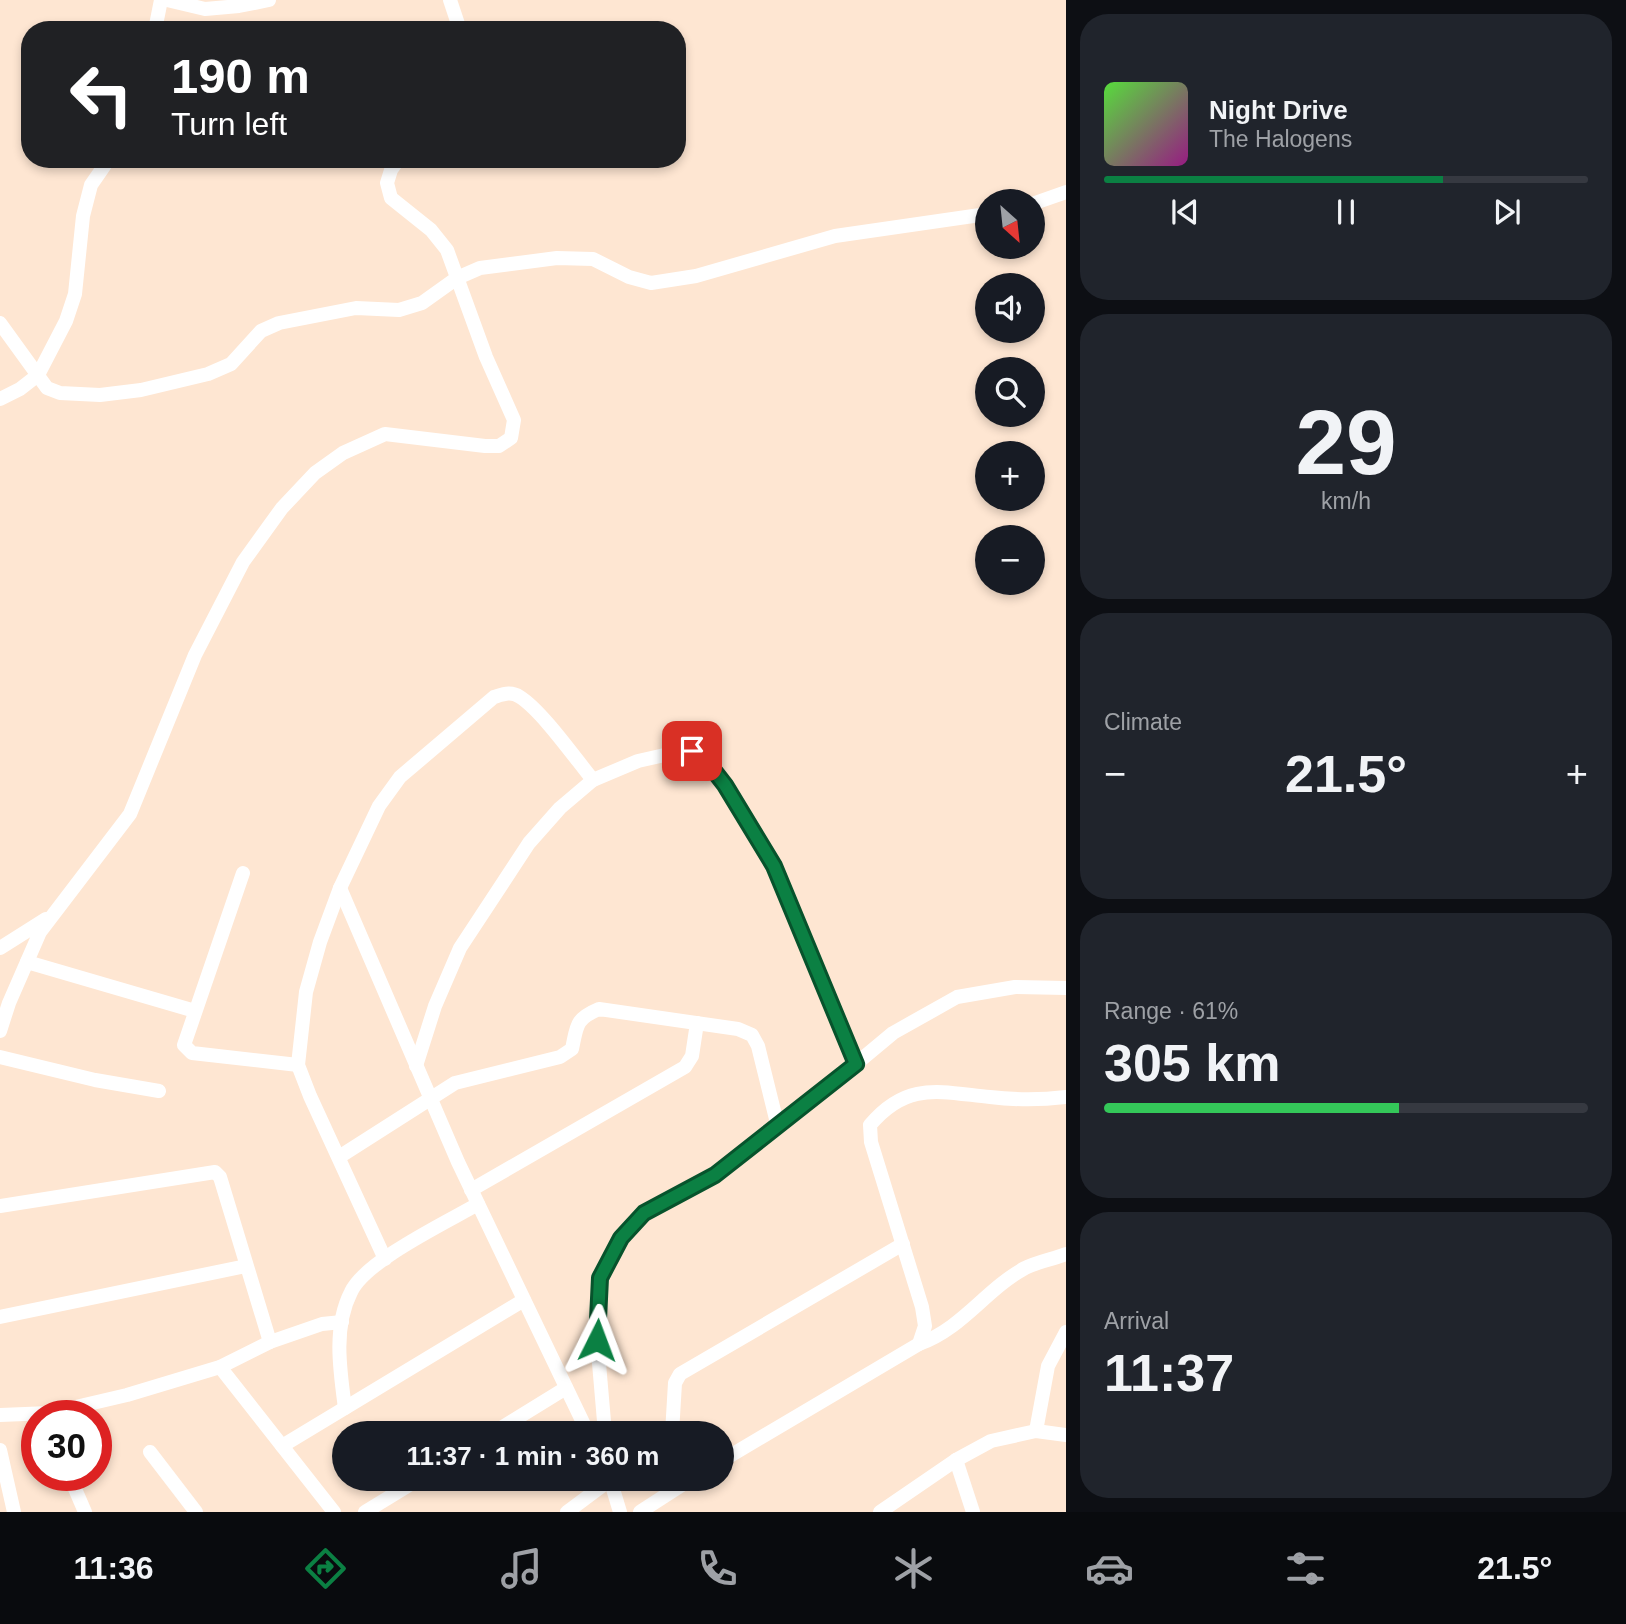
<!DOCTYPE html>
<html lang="en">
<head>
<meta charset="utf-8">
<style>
  :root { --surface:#171b24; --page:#20242c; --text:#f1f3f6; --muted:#9ea1a6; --line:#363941; --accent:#0b8043 }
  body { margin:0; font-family:Arial,sans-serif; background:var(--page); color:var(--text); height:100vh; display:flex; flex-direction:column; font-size:26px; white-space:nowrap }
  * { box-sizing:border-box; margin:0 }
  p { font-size:23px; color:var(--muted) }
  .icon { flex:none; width:38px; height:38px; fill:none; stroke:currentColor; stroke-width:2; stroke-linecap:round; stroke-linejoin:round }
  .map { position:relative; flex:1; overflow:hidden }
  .panel { display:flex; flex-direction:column; gap:14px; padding:14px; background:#0d0f14; width:560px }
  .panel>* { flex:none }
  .banner { position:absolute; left:21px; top:21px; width:665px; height:147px; border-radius:28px; box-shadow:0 4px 10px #0003; background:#202124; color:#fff; overflow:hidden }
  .needle { width:46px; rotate:153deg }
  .tools { position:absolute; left:975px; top:189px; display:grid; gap:14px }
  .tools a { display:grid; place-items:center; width:70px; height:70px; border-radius:50%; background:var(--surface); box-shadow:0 4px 10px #0003; font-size:35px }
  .speed { position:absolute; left:21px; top:1400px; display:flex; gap:14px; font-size:35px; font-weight:700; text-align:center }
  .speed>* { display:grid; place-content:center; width:91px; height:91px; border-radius:50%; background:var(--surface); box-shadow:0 4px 10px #0003; line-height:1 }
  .speed .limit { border:10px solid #d22; background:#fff; color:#111 }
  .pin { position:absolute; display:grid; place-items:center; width:60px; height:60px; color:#fff; margin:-30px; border-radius:14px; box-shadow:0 4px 10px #0006 }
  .me { position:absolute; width:77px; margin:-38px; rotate:3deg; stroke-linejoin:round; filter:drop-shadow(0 0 5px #0008) }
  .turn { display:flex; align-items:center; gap:24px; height:147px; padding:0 35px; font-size:32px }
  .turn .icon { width:91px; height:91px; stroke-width:2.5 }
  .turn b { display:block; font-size:49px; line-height:60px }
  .big { font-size:52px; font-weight:700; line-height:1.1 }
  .panel .tile { flex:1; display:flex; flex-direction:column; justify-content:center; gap:10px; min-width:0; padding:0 24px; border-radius:28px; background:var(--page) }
  .panel .dial { align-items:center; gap:0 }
  .dial b { font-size:91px; line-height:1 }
  .song { display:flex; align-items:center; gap:21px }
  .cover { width:84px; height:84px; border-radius:10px; background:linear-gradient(135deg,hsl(110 70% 55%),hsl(310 70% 35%)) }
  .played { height:7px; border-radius:4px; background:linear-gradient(90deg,var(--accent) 70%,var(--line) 70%) }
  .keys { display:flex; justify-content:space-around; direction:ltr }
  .heat { display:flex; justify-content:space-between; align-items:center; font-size:38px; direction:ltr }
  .charge { height:10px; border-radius:5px; background:linear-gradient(90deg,#34c759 61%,var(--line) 0) }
  .trip { position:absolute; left:332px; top:1421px; width:402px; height:70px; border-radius:35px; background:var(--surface); box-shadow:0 4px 10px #0003; font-weight:700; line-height:70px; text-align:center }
  .tabs { display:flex; height:112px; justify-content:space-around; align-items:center; background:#090b0e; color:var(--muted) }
  .tabs .icon { width:49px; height:49px }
  .tabs .active { color:var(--accent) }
  .tabs b { font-size:32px; color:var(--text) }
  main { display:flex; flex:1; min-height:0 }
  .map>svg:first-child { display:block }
</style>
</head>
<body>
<main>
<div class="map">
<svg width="1066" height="1512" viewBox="0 0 1066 1512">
  <rect width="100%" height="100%" fill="#fee6d2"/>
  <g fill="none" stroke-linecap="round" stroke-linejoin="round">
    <g stroke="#fff" stroke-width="14">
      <polyline points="167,0 205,9 239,6 269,0"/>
      <polyline points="450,0 460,30"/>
      <polyline points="155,30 161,0"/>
      <polyline points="1032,204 1066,192"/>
      <polyline points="0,323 47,388 60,393 100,395 141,390 208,374 231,364 261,331 279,323 356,308 399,310 422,303 457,278 480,268 557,258 593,259 629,277 651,283 696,276 835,236 987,214"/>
      <polyline points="0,399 20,389 38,375 66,321 75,294 83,216 91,185 109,159"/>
      <polyline points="243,873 184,1045 192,1053 298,1065"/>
      <polyline points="340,888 458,1162 588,1433"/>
      <polyline points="0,948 46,919"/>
      <polyline points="27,962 195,1011"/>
      <polyline points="0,1031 9,1003 40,932 130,814 195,655 243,562 282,508 315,473 343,453 385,434 485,446 499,446 511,438 514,420 486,357 447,250 431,230 391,198 387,183 391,170 399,159"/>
      <polyline points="0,1057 95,1080 159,1091"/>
      <polyline points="416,1066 435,1006 460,948 529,843 560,808 593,780 638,761 682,751 692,751 704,758 725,785 774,866 856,1064"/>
      <path d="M 339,1157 L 455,1083 L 560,1057 L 572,1049 C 577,1026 575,1019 599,1009 L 738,1029 L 752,1035 L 758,1046 L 778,1127"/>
      <polyline points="471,1190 685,1067 692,1056 697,1023"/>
      <polyline points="0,1206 215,1172 220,1177 270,1342"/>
      <path d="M 385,1259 L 310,1096 L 298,1065 L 306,992 L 320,942 L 340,888 L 379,806 L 400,777 L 494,697 C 504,694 511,691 520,697 C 542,711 575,758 593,780"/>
      <polyline points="0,1317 246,1266"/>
      <path d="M 919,1344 L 925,1326 L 922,1307 L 871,1142 L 870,1125 C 907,1081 939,1092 990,1097 C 1015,1100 1041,1100 1066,1097"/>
      <polyline points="220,1367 334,1512"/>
      <path d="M 345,1408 C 340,1371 333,1327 351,1292 C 365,1261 447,1222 478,1204"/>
      <polyline points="0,1415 50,1413 127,1395 220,1367 270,1342 322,1324 342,1322"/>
      <polyline points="1036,1431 1048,1366 1066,1332"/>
      <polyline points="493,1433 566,1388"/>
      <polyline points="605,1433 597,1340 600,1278 621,1238 644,1212 715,1175 815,1098 893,1033 957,997 1015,987 1066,988"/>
      <polyline points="672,1433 675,1383 680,1374 903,1244"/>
      <polyline points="282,1446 524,1300"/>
      <polyline points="0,1450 14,1512"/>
      <polyline points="150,1452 196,1512"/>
      <path d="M 723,1460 L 919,1344 C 963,1328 985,1290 1025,1268 C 1037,1262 1053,1259 1066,1254"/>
      <polyline points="956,1460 973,1512"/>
      <polyline points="69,1475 85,1512"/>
      <polyline points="610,1479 620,1512"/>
      <polyline points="365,1512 419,1479"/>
      <polyline points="567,1512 610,1480 609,1479"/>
      <polyline points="640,1512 691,1479"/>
      <polyline points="880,1512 956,1460 991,1441 1036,1431 1066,1435"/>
    </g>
  </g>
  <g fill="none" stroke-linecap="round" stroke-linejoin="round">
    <g stroke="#07532c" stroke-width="18">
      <polyline id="route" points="597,1340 600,1278 621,1238 644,1213 715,1175 856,1064 774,866 725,785 704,758 692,751"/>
    </g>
    <use href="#route" stroke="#0b8043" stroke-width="12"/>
  </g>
</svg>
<div class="tools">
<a><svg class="needle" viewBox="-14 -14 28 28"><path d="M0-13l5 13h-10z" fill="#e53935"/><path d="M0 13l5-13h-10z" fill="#9ea1a6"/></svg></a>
<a><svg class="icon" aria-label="sound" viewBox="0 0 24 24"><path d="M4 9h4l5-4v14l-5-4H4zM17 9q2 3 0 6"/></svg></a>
<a><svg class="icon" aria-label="search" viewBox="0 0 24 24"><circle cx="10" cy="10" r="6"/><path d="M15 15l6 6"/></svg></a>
<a>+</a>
<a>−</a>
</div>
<div class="speed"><div class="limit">30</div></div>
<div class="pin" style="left:692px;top:751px;background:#d93025"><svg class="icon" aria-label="arrive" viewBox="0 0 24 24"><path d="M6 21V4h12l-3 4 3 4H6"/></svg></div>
<svg class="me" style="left:597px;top:1340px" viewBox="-20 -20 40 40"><path d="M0-17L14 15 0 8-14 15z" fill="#0b8043" stroke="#fff" stroke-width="4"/></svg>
<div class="trip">11:37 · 1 min · 360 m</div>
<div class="banner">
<div class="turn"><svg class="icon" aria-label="left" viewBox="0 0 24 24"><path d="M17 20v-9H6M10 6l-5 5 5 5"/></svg><div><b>190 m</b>Turn left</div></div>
</div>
</div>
<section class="panel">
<div class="tile">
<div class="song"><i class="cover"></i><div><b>Night Drive</b><p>The Halogens</p></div></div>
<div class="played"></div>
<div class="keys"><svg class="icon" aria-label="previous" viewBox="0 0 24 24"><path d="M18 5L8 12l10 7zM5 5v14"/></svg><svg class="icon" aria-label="pause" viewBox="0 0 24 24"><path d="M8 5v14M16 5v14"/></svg><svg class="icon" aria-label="next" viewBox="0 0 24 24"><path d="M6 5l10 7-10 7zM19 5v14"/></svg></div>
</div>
<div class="tile dial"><b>29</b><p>km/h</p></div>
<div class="tile"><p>Climate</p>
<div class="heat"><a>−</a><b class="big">21.5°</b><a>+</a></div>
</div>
<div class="tile"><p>Range · 61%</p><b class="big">305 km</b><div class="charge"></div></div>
<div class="tile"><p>Arrival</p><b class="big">11:37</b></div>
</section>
</main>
<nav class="tabs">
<b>11:36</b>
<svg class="icon active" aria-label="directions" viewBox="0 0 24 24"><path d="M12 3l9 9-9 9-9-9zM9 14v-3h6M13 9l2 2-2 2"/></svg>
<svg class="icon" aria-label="music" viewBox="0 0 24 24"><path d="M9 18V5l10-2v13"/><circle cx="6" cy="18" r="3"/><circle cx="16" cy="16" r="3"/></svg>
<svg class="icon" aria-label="phone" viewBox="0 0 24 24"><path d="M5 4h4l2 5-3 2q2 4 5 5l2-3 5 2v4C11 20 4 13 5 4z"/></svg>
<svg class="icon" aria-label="climate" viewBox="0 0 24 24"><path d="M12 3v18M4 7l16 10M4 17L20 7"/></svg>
<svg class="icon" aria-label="car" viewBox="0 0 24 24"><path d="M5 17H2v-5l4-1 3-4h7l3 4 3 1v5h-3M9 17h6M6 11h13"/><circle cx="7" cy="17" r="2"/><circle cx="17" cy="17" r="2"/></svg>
<svg class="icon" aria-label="filters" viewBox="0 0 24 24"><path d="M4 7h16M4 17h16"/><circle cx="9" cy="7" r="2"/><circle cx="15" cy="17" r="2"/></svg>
<b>21.5°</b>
</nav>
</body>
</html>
